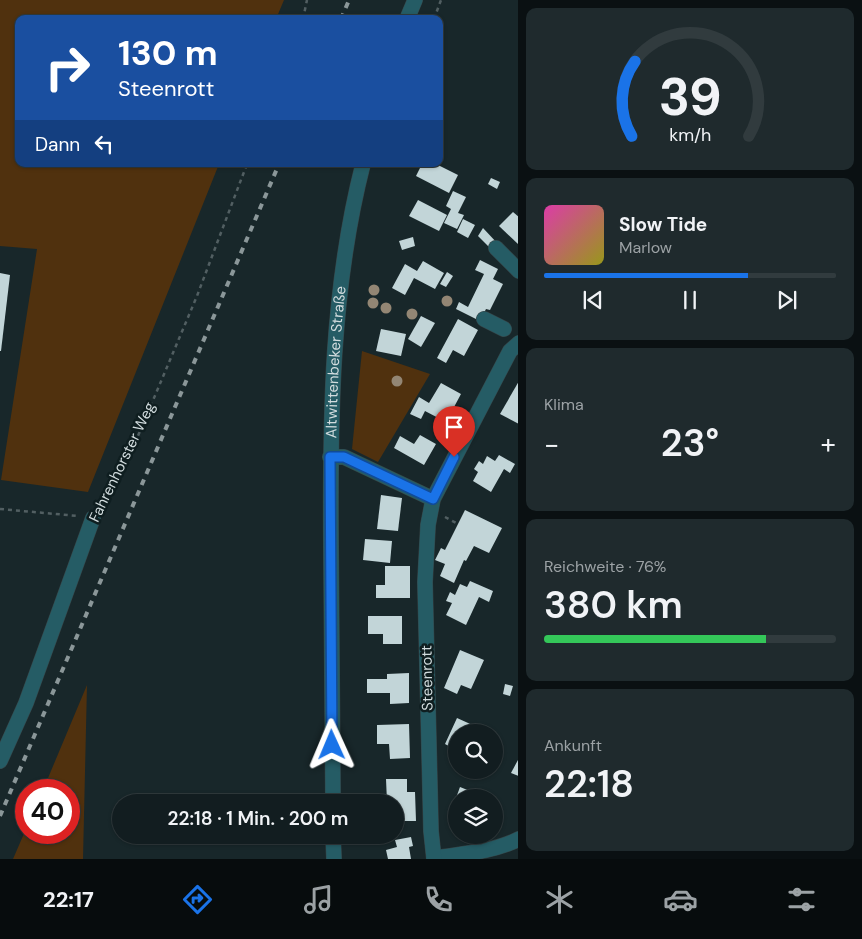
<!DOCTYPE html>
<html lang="de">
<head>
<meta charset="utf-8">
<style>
  :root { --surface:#121d20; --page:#1f2a2d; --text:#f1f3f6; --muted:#9ca2a5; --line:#313b3e; --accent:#1a73e8 }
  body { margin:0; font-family:"DM Sans",sans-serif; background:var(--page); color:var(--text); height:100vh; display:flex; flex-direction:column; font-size:19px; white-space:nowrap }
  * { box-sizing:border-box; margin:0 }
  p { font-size:16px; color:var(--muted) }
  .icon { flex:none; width:28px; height:28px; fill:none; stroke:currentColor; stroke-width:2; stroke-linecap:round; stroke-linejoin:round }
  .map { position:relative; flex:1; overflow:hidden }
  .side { display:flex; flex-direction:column; gap:8px; padding:8px; background:#0a1012; width:344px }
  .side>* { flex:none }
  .hud { position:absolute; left:15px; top:15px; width:428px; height:152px; border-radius:10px; box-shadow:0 1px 4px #0004,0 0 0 1px var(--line); background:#1a4fa0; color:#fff; overflow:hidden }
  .controls { position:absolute; left:448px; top:724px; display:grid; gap:10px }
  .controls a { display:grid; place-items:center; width:55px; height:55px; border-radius:50%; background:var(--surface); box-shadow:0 1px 4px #0004,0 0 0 1px var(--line); font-size:25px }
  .speed { position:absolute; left:15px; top:779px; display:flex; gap:10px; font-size:25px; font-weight:700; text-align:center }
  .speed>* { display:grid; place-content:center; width:65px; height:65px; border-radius:50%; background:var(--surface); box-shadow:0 1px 4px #0004,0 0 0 1px var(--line); line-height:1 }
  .speed .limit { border:8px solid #d22; background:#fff; color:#111 }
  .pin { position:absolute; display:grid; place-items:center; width:42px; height:42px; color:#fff; margin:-51px -21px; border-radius:50% 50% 50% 0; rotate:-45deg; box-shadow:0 0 5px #0007 }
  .pin .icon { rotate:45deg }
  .me { position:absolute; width:55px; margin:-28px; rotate:359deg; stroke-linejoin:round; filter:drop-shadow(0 0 4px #0008) }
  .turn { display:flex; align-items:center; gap:18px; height:105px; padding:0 20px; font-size:22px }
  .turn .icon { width:65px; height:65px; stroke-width:2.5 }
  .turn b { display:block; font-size:35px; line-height:42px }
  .then { display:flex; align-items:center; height:48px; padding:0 20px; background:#0003; gap:10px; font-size:19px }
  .big { font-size:38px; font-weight:600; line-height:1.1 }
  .side .tile { flex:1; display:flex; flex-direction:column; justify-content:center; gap:8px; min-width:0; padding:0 18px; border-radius:10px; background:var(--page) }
  .side .dial { align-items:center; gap:0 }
  .dial svg { height:130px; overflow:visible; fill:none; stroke:var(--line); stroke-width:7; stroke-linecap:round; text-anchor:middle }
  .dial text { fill:var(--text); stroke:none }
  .song { display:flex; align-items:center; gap:15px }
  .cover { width:60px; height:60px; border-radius:8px; background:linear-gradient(135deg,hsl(320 70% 55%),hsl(60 70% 35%)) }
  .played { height:5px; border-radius:2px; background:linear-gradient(90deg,var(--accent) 70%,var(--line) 70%) }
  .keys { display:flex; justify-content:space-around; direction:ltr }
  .heat { display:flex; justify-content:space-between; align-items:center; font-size:28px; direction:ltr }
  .charge { height:8px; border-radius:4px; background:linear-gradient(90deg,#34c759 76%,var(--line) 0) }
  .trip { position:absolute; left:112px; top:794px; width:292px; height:50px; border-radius:25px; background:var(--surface); box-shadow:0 1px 4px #0004,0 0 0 1px var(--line); font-weight:600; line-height:50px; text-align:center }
  .menu { display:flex; height:80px; justify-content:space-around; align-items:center; background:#070c0d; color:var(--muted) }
  .menu .icon { width:35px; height:35px }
  .menu .selected { color:var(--accent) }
  .menu b { font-size:22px; color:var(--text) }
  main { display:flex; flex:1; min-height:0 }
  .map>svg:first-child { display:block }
</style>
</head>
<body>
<main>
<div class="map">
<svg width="519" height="859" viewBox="0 0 519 859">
  <rect width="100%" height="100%" fill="#18272a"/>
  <g fill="#50310e">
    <polygon points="0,0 284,0 276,19 19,19 19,164 219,164 88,492 1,480 37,249 0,246"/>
    <polygon points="362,351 430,374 378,462 352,449"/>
    <polygon points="87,685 83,859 13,859 26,829 26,832 69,832 69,790 43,790"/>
  </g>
  <g fill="#c2d5d8">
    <polygon points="422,164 436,164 458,175 449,193 416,176"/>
    <polygon points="491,178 500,182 497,189 488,184"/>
    <polygon points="453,191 466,197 458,213 464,215 457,229 444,223 451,209 446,206"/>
    <polygon points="418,200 447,215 439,231 409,216"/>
    <polygon points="513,212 519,217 519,245 499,226"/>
    <polygon points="463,219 475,225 468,238 457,232"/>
    <polygon points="483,228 498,244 492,250 478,236"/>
    <polygon points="413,237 415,246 402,250 399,241"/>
    <polygon points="480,260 498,269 493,279 503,284 490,310 486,309 480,321 456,309 459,302 468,307 484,274 475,270"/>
    <polygon points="423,261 444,273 435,289 414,278 405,295 392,288 405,264 417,271"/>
    <polygon points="447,272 453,276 446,287 440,284"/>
    <polygon points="0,273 10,275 1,351 0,351"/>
    <polygon points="421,316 435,323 421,347 408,339"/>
    <polygon points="458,319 478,330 464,356 453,350 446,363 437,358"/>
    <polygon points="381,329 406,334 401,356 376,351"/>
    <polygon points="519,381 519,424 500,414"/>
    <polygon points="441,383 461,394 446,422 425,411 421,419 410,414 419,397 429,403"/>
    <polygon points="420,435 436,444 424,465 394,448 400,436 414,444"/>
    <polygon points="499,455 515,464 510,473 504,469 491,492 473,481 478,472 474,469 479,461 483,464 487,456 495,461"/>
    <polygon points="381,495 402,498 398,531 377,529"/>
    <polygon points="465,510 502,528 489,553 474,546 466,561 464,560 454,583 440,576 445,564 435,560 441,548 445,550"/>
    <polygon points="365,539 392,541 390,563 363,560"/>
    <polygon points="385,566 410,566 410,598 376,598 376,585 385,585"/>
    <polygon points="470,581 493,591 489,602 479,597 466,625 446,615 452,603 446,601 450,592 455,595 460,584 467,587"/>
    <polygon points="368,616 402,616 402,644 383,644 383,634 368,634"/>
    <polygon points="460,650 484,660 471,689 461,685 457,694 444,688"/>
    <polygon points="409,673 409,703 390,704 390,693 367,693 367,679 387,679 387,674"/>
    <polygon points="505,684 513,686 510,696 503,694"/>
    <polygon points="457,718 488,732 456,732 456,750 445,744"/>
    <polygon points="409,724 410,758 390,759 389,744 377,744 377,725"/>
    <polygon points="519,758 519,776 511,773"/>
    <polygon points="386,779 407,779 407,792 415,792 416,821 396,821 396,802 387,802"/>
    <polygon points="460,787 480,795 479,798 456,798"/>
    <polygon points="456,798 456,815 450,813"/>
    <polygon points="411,837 413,846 409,847 411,859 388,859 386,850 397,847 395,840"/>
  </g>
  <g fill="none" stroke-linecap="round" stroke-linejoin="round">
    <g stroke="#364447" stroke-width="16">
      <g id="minor">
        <polyline points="407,19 415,0"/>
        <polyline points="496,248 519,271"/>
        <polyline points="484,319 504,329"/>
        <polyline points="330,457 344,457 433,499"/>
        <polyline points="0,761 26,703 93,518"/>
        <path id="s1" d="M 333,802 C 332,717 331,632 331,546 C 330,418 331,289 363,164"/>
        <polyline points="333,835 334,859"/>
        <path d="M 434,858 C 462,854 493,852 519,839"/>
        <polyline points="434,859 431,831 425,582 428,525 433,499 510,351 519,343"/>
      </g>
    </g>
    <g stroke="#525f62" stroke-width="2.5" stroke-dasharray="4 4" stroke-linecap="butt">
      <polyline points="303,19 307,0"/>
      <polyline points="434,19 441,0"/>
      <polyline points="100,506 135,443 197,296 247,164"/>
      <polyline points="0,509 78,516"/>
      <polyline points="445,517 458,524"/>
    </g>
    <use href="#minor" stroke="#255c65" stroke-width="15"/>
    <g stroke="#8b9799" stroke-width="4" stroke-dasharray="6 6" stroke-linecap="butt">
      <polyline points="341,19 349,0"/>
      <polyline points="0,816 279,164"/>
    </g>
  </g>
  <g fill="#938674">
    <circle cx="374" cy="290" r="5.5"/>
    <circle cx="447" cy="301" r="5.5"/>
    <circle cx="373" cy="303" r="5.5"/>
    <circle cx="386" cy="308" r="5.5"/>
    <circle cx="412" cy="314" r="5.5"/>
    <circle cx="397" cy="381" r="5.5"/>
  </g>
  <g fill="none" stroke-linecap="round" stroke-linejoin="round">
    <g stroke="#114b97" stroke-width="12">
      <polyline id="route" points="332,745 330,457 344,457 433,499 454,457"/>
    </g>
    <use href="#route" stroke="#1a73e8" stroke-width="9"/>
  </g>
  <g text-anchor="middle" stroke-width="5" stroke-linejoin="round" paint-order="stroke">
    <g font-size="15" fill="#d2dcde" stroke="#0f1e20">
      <text dy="5" stroke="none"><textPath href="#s1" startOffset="440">Altwittenbeker Straße</textPath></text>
      <text transform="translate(122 462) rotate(-64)" y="5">Fahrenhorster Weg</text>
      <text transform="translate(427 678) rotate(-91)" y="5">Steenrott</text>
    </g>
  </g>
</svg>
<div class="controls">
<a><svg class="icon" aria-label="search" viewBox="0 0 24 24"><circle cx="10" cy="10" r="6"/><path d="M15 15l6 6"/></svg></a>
<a><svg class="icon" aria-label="layers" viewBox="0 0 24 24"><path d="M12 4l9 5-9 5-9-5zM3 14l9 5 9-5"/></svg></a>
</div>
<div class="speed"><div class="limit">40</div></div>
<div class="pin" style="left:454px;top:457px;background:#d93025"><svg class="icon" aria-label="arrive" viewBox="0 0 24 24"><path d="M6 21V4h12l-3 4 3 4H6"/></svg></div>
<svg class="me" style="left:332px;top:745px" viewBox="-20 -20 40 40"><path d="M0-17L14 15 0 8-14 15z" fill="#1a73e8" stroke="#fff" stroke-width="4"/></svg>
<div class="trip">22:18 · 1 Min. · 200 m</div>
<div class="hud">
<div class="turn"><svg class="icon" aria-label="right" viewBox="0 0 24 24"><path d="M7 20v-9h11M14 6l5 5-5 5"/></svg><div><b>130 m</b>Steenrott</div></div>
<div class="then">Dann<svg class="icon" aria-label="left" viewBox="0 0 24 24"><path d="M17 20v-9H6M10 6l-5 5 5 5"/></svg></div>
</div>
</div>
<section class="side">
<div class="tile dial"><svg viewBox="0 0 100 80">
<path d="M14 69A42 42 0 1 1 86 69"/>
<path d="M14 69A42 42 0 0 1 16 23" stroke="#1a73e8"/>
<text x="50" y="56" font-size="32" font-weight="700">39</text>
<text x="50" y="72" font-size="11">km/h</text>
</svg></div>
<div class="tile">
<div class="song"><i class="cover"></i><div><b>Slow Tide</b><p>Marlow</p></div></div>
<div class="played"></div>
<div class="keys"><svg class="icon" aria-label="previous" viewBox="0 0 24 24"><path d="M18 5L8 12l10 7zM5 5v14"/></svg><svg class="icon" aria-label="pause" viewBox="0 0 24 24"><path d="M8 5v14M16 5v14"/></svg><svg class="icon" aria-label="next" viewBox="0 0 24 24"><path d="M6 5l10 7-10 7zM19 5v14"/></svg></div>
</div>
<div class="tile"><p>Klima</p>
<div class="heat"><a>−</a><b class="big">23°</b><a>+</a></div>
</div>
<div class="tile"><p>Reichweite · 76%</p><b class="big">380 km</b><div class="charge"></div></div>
<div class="tile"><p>Ankunft</p><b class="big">22:18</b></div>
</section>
</main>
<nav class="menu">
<b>22:17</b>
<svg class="icon selected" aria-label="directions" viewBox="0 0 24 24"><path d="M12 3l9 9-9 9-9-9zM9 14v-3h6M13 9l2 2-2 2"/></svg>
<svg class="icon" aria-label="music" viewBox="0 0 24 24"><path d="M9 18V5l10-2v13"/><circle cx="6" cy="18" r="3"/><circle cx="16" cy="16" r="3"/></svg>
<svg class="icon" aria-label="phone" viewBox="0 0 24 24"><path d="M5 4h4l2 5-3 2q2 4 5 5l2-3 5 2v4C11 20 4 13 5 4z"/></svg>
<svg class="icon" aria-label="climate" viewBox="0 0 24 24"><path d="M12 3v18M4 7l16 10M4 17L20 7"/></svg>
<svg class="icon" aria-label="car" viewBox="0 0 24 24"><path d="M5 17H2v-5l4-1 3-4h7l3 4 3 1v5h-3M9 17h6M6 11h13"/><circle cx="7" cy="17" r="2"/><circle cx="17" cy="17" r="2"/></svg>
<svg class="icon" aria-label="filters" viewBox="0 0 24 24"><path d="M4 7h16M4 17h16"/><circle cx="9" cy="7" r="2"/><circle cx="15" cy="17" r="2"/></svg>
</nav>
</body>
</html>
